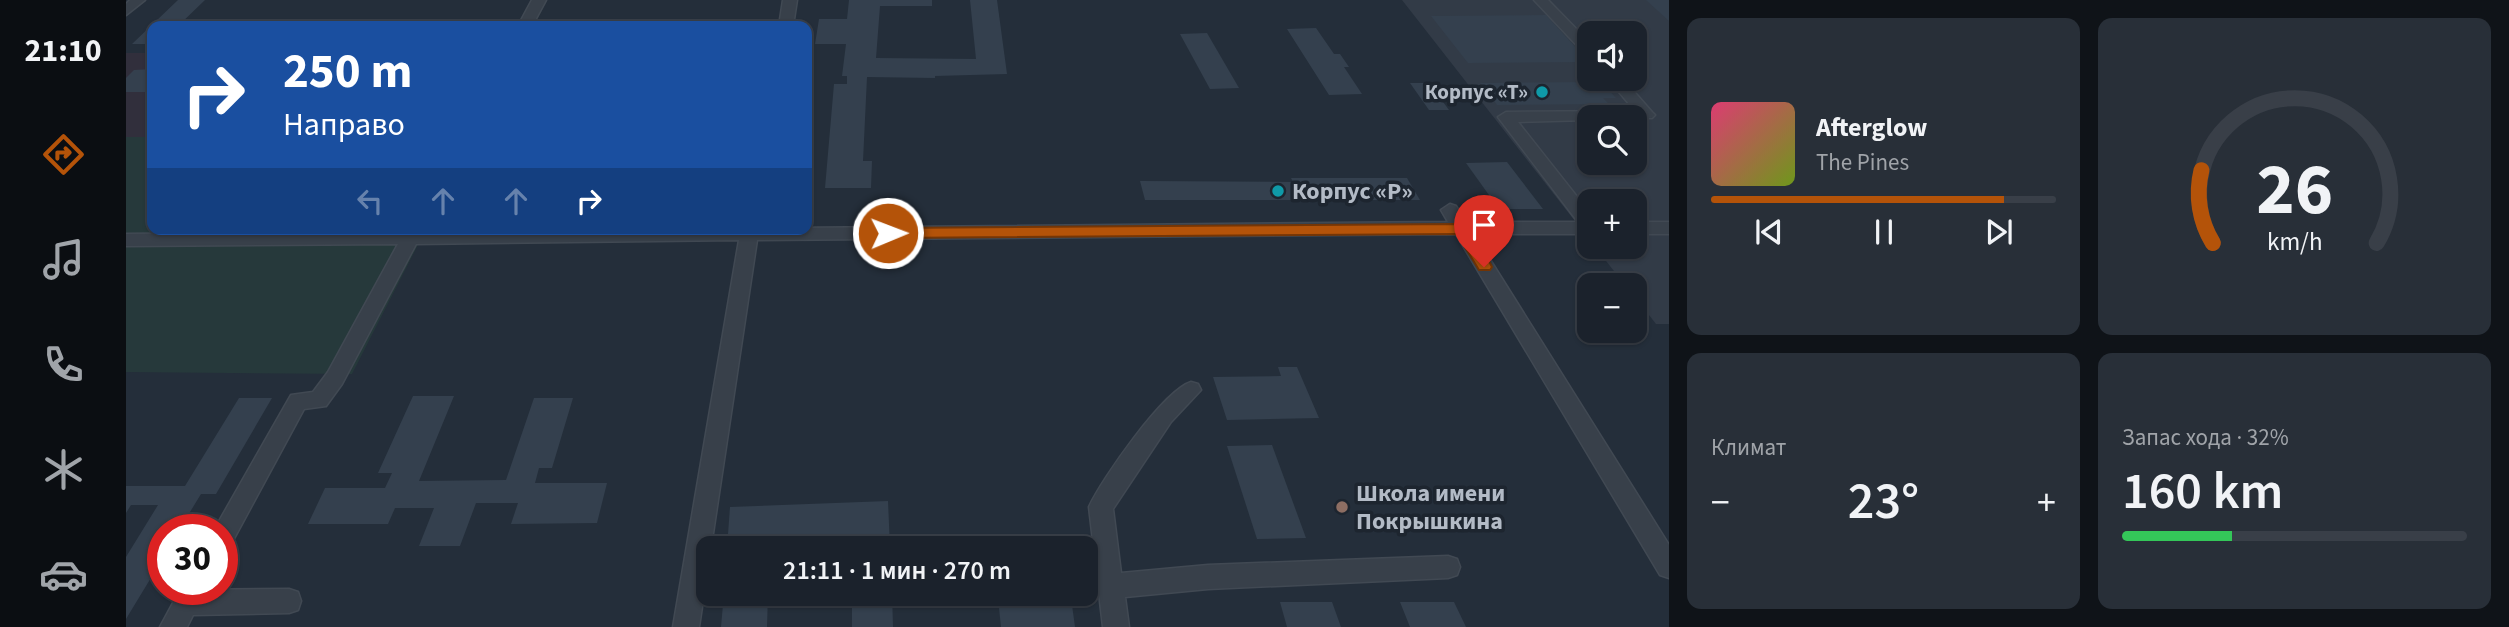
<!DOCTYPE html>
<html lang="ru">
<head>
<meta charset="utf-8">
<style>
  :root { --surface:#1b222c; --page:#282f38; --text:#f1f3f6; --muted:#a0a4a9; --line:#393f48; --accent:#b45309 }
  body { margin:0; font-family:"Source Sans 3",sans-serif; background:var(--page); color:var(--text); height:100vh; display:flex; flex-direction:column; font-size:26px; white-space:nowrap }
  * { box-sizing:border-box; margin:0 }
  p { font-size:23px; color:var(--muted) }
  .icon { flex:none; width:38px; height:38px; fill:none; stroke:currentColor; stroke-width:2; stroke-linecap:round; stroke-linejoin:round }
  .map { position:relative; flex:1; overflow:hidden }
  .sheet { display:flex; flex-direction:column; gap:18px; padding:18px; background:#0f1318; width:840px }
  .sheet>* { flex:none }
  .top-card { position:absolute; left:21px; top:21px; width:665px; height:214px; border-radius:14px; box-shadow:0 2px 5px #0004,0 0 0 2px var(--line); background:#1a4fa0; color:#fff; overflow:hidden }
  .fabs { position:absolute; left:1451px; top:21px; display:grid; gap:14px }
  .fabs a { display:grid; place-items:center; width:70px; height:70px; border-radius:14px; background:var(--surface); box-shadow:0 2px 5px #0004,0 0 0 2px var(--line); font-size:35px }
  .speed { position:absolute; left:21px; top:514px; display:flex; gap:14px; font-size:35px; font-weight:700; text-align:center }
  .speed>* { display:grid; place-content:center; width:91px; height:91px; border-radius:50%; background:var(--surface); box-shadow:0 2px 5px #0004,0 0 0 2px var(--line); line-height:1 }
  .speed .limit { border:10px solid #d22; background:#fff; color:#111 }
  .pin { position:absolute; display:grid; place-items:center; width:60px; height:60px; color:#fff; margin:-72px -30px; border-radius:50% 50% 50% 0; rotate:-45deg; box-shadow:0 0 7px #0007 }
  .pin .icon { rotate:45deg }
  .me { position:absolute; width:77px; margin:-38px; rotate:89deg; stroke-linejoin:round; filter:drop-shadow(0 0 5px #0008) }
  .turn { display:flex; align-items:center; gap:24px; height:147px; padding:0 21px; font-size:32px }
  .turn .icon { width:91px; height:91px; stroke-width:2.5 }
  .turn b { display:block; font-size:49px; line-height:60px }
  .lanes { display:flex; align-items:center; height:66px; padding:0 21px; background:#0003; justify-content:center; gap:35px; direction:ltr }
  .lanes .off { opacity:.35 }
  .big { font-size:52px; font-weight:600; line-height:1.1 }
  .sheet .tile { flex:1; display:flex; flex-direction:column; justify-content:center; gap:10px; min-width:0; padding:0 24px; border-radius:14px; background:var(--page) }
  .sheet .dial { align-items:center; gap:0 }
  .dial svg { height:182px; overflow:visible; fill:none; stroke:var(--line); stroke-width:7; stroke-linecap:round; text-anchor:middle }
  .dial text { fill:var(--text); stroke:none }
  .song { display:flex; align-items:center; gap:21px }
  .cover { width:84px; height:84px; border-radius:10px; background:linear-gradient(135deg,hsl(340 70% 55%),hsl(80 70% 35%)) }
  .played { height:7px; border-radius:4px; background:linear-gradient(90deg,var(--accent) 85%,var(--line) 85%) }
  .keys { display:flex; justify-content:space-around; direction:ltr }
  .heat { display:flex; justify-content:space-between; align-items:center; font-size:38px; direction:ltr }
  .charge { height:10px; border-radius:5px; background:linear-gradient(90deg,#34c759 32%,var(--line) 0) }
  .sheet .tiles { flex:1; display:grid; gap:18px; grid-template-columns:repeat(2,1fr) }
  .trip { position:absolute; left:570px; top:536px; width:402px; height:70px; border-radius:14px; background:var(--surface); box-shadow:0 2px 5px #0004,0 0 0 2px var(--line); font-weight:600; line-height:70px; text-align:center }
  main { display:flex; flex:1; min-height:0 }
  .tabs { display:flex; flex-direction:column; width:126px; justify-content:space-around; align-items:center; background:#0b0e12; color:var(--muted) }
  .tabs .icon { width:49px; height:49px }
  .tabs .active { color:var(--accent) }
  .tabs b { font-size:32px; color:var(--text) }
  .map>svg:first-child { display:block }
</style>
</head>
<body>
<main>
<nav class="tabs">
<b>21:10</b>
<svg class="icon active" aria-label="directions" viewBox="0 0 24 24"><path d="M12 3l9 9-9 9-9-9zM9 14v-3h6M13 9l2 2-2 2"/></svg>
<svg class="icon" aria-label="music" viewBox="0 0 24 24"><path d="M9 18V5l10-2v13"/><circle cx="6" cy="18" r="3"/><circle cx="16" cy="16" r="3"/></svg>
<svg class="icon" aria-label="phone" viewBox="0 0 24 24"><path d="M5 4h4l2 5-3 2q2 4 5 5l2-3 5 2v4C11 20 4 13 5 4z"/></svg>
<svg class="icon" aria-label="climate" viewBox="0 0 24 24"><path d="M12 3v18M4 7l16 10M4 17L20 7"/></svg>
<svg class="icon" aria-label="car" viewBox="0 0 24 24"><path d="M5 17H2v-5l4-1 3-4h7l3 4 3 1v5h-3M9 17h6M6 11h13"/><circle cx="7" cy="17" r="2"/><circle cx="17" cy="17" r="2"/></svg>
</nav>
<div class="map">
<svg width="1543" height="627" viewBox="0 0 1543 627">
  <rect width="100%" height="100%" fill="#242e3a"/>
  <rect fill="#312f3c" x="0" y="53" width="26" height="84"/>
  <path fill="#323b47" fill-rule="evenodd" d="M 1276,0 L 1543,0 L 1543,324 L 1530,324 L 1509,297 L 1508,285 L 1499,285 L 1469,247 L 1508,247 L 1508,201 L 1463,201 L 1463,239 ZM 1463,33 L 1508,33 L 1508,79 L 1463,79 ZM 1463,117 L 1508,117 L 1508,163 L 1463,163 Z"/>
  <polygon fill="#26393b" points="0,137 26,137 26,229 300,229 226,374 0,372"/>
  <g fill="#34404e">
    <polygon points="52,0 79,0 52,26 26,26 26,44 6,44"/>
    <polygon points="723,0 806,0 806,6 754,6 750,58 850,59 844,0 871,0 881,74 809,76 809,78 741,77 737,161 746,161 745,188 699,188 708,84 721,84 721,76 716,76 720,44 689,44 693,19 721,19"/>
    <polygon points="1520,0 1543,0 1543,21"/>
    <polygon points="1420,15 1463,62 1342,63 1305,16"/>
    <polygon points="1190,28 1208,54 1214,54 1223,67 1218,67 1236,94 1203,95 1161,29"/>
    <polygon points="1081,33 1113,88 1084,89 1054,34"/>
    <polygon points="8,70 26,69 19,77 26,77 26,92 0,92 0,78"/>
    <polygon points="1464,82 1467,86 1479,86 1490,98 1477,98 1483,104 1371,105 1366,98 1352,98 1342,85 1356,85 1354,83"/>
    <polygon points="1284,83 1303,83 1323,110 1303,110"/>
    <polygon points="1381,162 1417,209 1373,209 1340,163"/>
    <polygon points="1165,178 1281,178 1294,200 1019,200 1014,181 1167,182"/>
    <polygon points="1152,367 1171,367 1193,418 1101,420 1087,377 1155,376"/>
    <polygon points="287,396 328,396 293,481 380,480 408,398 447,398 426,468 413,468 409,483 481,483 471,523 385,524 392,503 350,503 334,546 293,546 308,508 269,508 262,524 182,524 199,488 259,488 266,473 252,473"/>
    <polygon points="113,398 146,398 90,494 75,494 53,530 37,530 37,558 0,619 0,557 32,505 5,505 0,513 0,486 59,486"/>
    <polygon points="1146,445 1180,538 1131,539 1101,446"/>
    <polygon points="762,501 764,548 601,548 604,507"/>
    <polygon points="598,593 642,593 641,627 595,627"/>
    <polygon points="726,593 766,593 767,627 726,627"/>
    <polygon points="1154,602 1206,602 1215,627 1161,627"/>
    <polygon points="1274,602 1328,602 1340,627 1284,627"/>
    <polygon points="946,605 949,627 875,627 873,608"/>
  </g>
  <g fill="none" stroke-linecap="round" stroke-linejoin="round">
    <g stroke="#414953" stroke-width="3">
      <g id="minor">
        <polygon points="4,0 19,0 0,15 0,4"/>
        <polygon points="406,0 420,0 406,26 392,26"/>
        <polygon points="657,0 671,0 667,26 653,26"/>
        <polygon points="1408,0 1422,0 1463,42 1463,54 1458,53"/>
        <polygon points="1482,79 1497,79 1526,112 1529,115 1526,118 1463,117 1463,120 1392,122 1463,212 1463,234 1348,234 1543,545 1543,578 1534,575 1330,234 631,240 573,627 547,627 613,240 290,244 216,384 200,406 178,409 104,546 96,549 96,530 88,530 165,395 187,392 202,372 272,244 0,246 0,234 1322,222 1315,210 1324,204 1330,206 1340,222 1452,222 1372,117 1380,112 1509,111"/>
        <rect x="1508" y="222" width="35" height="12"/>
        <path d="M 1065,382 L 1072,384 L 1075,390 L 1045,422 L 987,509 L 995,573 L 1082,565 L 1322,556 L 1331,559 L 1334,567 L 1331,575 L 1322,578 L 1082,589 L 999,597 L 1003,627 L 977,627 L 963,507 C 976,479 1037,391 1065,382 Z"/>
        <polygon points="163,589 172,592 175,601 172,610 163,613 67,615 61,627 34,627 54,590"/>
      </g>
    </g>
    <use href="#minor" fill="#38404a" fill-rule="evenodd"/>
  </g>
  <polygon fill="#b45309" stroke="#753606" stroke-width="2" points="1335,224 1340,225 1364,263 1366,267 1364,270 1353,270 1331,234 762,238 754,233 762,228"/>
  <g fill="#0f9aa8" stroke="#1d252f" stroke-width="2.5">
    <circle cx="1416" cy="92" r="7"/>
    <circle cx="1152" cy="191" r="7"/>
  </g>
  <circle fill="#8d6e63" stroke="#1d252f" stroke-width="2.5" cx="1216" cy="507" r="7"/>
  <g text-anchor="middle" stroke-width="7" stroke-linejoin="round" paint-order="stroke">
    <g font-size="21" font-weight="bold" fill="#b3bbc6" stroke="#1d252f" text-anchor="end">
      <text x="1402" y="99">Корпус «Т»</text>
    </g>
    <g font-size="24" font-weight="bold" fill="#b3bbc6" stroke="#1d252f" text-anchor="start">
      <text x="1166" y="199">Корпус «Р»</text>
      <text x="1230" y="501">Школа имени<tspan x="1230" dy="28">Покрышкина</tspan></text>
    </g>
  </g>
</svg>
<div class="fabs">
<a><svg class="icon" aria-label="sound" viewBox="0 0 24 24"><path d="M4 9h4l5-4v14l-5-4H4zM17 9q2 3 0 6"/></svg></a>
<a><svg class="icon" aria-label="search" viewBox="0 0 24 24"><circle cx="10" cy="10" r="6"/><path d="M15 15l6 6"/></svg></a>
<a>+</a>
<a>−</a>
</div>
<div class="speed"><div class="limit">30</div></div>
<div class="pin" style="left:1358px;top:267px;background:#d93025"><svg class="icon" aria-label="arrive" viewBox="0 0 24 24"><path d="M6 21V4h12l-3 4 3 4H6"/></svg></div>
<svg class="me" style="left:762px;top:233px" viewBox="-20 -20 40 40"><circle r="17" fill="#b45309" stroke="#fff" stroke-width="3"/><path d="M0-11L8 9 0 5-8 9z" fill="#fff"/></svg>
<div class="trip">21:11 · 1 мин · 270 m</div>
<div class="top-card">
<div class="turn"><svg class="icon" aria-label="right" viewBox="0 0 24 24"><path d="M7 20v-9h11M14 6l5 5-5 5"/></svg><div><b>250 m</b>Направо</div></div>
<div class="lanes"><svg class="icon off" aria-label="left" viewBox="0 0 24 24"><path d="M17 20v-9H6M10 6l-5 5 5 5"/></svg><svg class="icon off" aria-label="ahead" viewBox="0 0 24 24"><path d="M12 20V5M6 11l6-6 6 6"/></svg><svg class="icon off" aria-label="ahead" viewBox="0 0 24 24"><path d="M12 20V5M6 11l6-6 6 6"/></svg><svg class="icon" aria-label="right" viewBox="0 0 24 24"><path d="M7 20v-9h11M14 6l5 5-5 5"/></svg></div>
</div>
</div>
<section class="sheet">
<div class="tiles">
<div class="tile">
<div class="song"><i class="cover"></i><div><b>Afterglow</b><p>The Pines</p></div></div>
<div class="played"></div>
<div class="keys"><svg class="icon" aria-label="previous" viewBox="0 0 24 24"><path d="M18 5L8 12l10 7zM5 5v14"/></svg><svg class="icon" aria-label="pause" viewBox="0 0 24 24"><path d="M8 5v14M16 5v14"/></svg><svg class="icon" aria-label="next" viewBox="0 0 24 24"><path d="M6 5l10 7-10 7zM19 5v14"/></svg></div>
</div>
<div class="tile dial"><svg viewBox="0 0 100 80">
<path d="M14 69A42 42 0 1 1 86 69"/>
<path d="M14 69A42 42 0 0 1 9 37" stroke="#b45309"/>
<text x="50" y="56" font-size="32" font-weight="700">26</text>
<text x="50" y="72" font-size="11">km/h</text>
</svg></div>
<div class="tile"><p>Климат</p>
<div class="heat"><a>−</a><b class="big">23°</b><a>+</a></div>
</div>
<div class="tile"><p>Запас хода · 32%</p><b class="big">160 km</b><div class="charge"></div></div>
</div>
</section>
</main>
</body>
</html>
